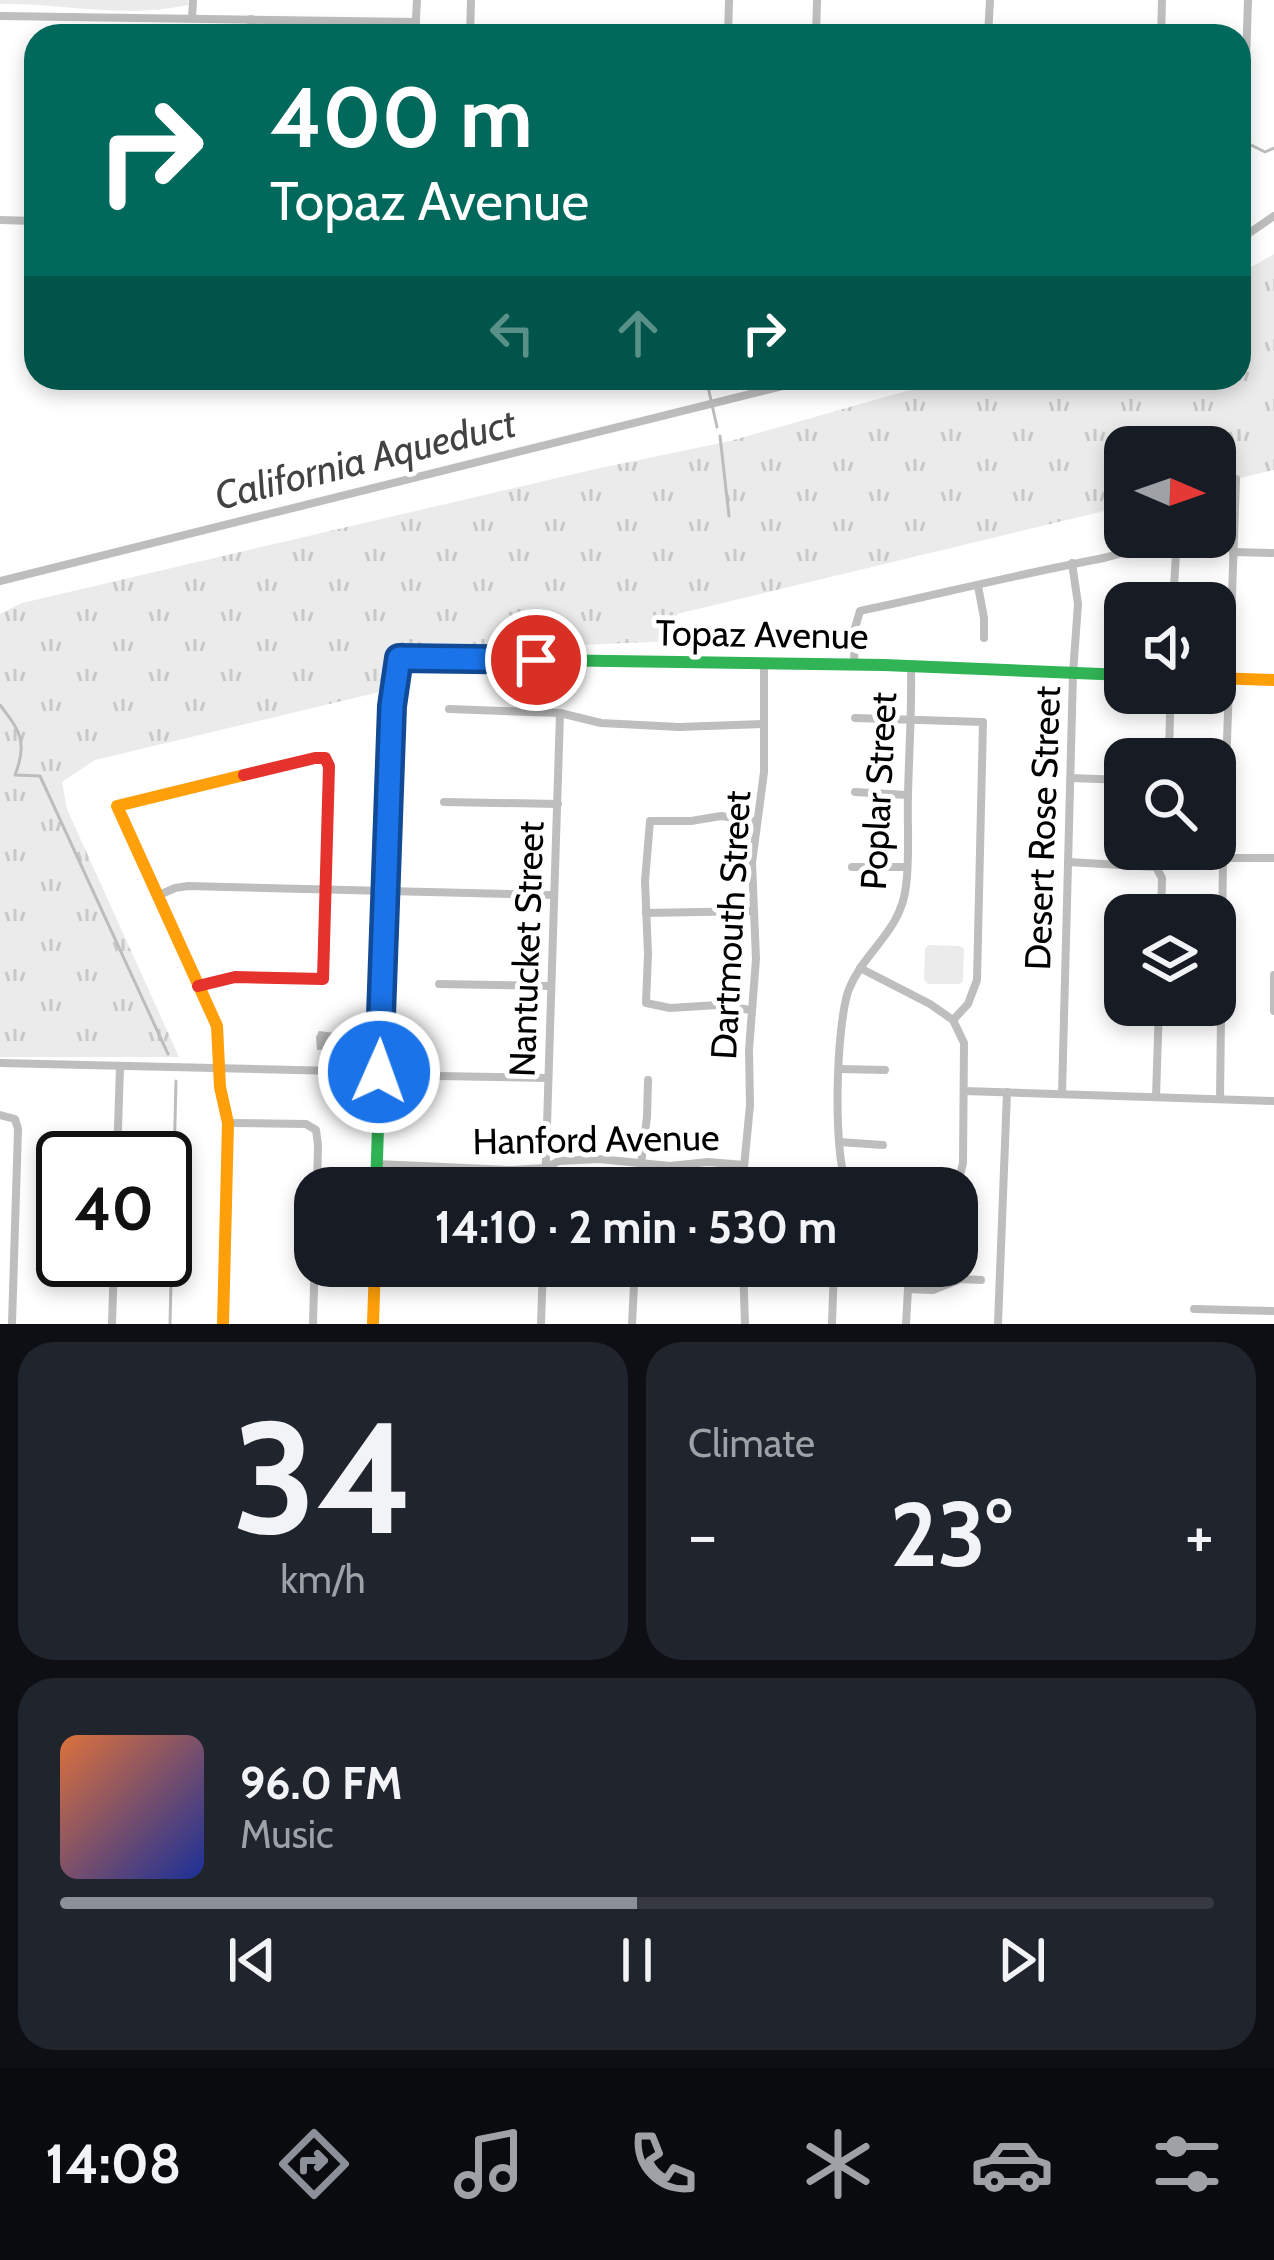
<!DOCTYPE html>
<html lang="en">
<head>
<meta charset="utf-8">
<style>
  :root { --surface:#171b24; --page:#20242c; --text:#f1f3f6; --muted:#9ea1a6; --line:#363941; --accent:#8c9099 }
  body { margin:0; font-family:Cabin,sans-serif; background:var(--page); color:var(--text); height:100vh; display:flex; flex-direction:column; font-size:45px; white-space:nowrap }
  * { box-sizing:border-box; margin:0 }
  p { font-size:39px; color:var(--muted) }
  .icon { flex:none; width:66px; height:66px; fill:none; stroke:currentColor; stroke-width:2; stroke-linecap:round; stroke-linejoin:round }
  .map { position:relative; height:1324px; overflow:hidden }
  .drawer { display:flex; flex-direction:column; gap:18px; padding:18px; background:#0d0f14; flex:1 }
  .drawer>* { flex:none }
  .top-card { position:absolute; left:24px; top:24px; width:1227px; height:366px; border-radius:36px; box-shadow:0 6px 18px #0003; background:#00695c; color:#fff; overflow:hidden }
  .needle { width:78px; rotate:92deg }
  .tools { position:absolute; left:1104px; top:426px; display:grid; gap:24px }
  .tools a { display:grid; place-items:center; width:132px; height:132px; border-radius:24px; background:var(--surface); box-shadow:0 6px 18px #0003; font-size:60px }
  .speed { position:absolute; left:36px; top:1131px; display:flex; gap:24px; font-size:60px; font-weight:700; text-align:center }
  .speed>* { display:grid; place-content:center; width:156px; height:156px; border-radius:50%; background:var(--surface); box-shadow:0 6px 18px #0003; line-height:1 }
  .speed .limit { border:6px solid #111; border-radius:18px; background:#fff; color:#111 }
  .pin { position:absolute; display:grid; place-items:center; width:102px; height:102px; color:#fff; margin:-51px; border:6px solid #fff; border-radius:50%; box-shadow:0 3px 12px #0007 }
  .me { position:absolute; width:132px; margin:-66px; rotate:2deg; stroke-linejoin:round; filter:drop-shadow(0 0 9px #0008) }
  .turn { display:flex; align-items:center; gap:42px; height:252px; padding:0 48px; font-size:54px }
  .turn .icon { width:156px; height:156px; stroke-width:2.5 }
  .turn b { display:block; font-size:84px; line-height:102px }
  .lanes { display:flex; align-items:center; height:114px; padding:0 48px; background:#0003; justify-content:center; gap:60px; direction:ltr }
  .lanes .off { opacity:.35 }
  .big { font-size:90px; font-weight:800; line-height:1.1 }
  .drawer .card { flex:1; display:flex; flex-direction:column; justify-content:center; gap:18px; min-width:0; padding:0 42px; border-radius:36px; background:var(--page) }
  .drawer .dial { align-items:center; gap:0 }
  .dial b { font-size:156px; line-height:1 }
  .song { display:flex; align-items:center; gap:36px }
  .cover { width:144px; height:144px; border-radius:18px; background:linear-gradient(135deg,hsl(20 70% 55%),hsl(230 70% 35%)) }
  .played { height:12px; border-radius:6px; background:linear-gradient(90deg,var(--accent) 50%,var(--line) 50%) }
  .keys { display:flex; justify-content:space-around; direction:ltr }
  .heat { display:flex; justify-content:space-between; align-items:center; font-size:66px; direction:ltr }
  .drawer .tiles { flex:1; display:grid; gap:18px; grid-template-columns:1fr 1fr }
  .card:last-child { grid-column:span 2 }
  .trip { position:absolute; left:294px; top:1167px; width:684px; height:120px; border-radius:36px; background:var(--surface); box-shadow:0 6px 18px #0003; font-weight:800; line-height:120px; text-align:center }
  .menu { display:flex; height:192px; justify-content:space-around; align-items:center; background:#090b0e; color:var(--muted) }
  .menu .icon { width:84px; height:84px }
  .menu .on { color:var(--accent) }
  .menu b { font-size:54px; color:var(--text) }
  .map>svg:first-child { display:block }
</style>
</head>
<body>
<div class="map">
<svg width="1274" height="1324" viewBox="0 0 1274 1324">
  <defs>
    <pattern id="grass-tufts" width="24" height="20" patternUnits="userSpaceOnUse" patternTransform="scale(3)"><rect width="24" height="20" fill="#ebebeb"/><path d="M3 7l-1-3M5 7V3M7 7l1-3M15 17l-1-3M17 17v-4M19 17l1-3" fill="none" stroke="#c8c8c8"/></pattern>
  </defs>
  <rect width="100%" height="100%" fill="#fff"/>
  <g fill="url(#grass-tufts)">
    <path d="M 0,0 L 188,0 L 188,5 C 120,19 66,3 0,4 Z"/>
    <polygon points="1274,254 1274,470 1215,484 1215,447 1125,447 1125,506 677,614 675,641 389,653 388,690 95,760 62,782 67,809 179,1057 0,1057 0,614 22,603 591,470 730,441 952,378 1239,378 1239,274"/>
  </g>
  <polygon fill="#ebebeb" points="928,945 960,946 964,949 963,981 959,984 928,984 924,980 925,949"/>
  <polygon fill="#bdbdbd" points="360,1022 364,1027 365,1050 361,1057 342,1058 341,1049 317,1050 316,1037 319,1031 343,1034"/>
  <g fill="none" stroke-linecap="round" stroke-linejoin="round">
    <g stroke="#bdbdbd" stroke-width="3">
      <polyline points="1239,139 1265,152 1274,148"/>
      <polyline points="706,378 717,427"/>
      <polyline points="720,436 729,516"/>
      <path d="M 0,705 C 20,731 28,742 15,775 L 40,776 L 168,1054"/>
      <polyline points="170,1324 176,1081"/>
    </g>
    <g stroke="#bdbdbd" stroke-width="8">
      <polyline points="1239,240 1274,216"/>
      <polyline points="0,581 815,378"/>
    </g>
    <g stroke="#bebebe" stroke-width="8">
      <polyline points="0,16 416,22"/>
      <polyline points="192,18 193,0"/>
      <polyline points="251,36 251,19"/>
      <polyline points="415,36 417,0"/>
      <polyline points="470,36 471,0"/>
      <polyline points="728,36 729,0"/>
      <polyline points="816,36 817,0"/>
      <polyline points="904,36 904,33"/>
      <polyline points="988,36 990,0"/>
      <polyline points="1161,36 1162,0"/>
      <polyline points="1239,96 1245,94 1248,0"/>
      <polyline points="0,220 36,221"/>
      <polyline points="1233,552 1274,553"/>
      <polyline points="978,586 984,618 984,638"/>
      <path d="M 854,665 L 855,628 L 860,611 C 940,594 1019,574 1099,559 C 1123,554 1147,542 1172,544 L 1176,554 L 1173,603"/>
      <polyline points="449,709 560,713 601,723 679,727 763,724"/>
      <polyline points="855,718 983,722 977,980 968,1004 953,1020"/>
      <polyline points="1169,759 1170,711"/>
      <polyline points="1071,778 1125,780"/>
      <polyline points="855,792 907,795"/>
      <polyline points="444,802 558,804"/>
      <polyline points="1223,858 1274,858"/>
      <polyline points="1068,862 1156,867 1162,878 1161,915"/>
      <polyline points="852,867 907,867"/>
      <polyline points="157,896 175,888 188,886 553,895"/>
      <polyline points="646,913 753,911"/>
      <polyline points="860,968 930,1004 953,1020 964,1043 963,1163 957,1188"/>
      <polyline points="1274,975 1274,1011"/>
      <polyline points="439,984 551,986"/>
      <polyline points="751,1010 718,1005 670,1008 646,1003 648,954 645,881 650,821 691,821 721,816 756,821"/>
      <polyline points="0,1063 379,1072"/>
      <polyline points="840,1069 885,1070"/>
      <polyline points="438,1076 548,1078"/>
      <polyline points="964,1091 1274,1101"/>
      <polyline points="1062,1094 1073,673 1078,604 1072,563"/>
      <polyline points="1156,1097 1159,1005"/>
      <polyline points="1220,1099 1223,858 1236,479"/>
      <polyline points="0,1115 15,1119 18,1129 12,1324"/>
      <polyline points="228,1123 306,1124 316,1130 318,1145 317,1188"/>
      <polyline points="839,1142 883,1145"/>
      <polyline points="117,1158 120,1067"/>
      <polyline points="377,1164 512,1170 545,1168 559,1161 599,1159 670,1166 708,1162 744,1165"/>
      <polyline points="545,1188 560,713"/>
      <polyline points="638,1188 647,1117 648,1080"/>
      <polyline points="742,1188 750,1105 749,1050 756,959 752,863 764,772 764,664"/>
      <path d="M 848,1188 C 832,1157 836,1023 849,989 C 864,951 901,932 906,886 C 910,856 907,825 908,794 C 909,752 912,709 911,666"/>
      <polyline points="743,1266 745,1324"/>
      <polyline points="905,1266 908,1289 906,1324"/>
      <polyline points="314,1278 374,1280"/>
      <polyline points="908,1289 933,1290 961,1279 981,1280"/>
      <polyline points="1194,1309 1274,1311"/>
      <polyline points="112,1324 114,1260"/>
      <polyline points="313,1324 315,1250"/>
      <polyline points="541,1324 543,1266"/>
      <polyline points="632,1324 635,1266"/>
      <polyline points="832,1324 834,1266"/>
      <polyline points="998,1324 1007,1092"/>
    </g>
    <polyline stroke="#30b455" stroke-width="12" points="376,1188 392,706 399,658 884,665 1125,675"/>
    <g stroke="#ff9f0a" stroke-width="12">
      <polyline points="1215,678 1274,680"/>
      <polyline points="223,1324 228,1123 220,1087 217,1026 117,806 244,775"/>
      <polyline points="373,1324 375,1266"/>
    </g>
    <polyline stroke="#e5322d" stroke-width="12" points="198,986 235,977 323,979 329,766 325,758 315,758 244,775"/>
  </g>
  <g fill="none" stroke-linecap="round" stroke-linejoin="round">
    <g stroke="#114b97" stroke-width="30">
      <polyline id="route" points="379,1072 392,706 399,658 536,660"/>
    </g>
    <use href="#route" stroke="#1a73e8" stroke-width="21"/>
  </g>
  <g text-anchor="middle" stroke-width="10" stroke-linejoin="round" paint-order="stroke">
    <g font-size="36" fill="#000" stroke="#fff">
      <text transform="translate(762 634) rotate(1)" y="13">Topaz Avenue</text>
      <text transform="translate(878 791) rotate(-87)" y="13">Poplar Street</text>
      <text transform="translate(1042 828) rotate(-88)" y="13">Desert Rose Street</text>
      <text transform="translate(730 925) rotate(-87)" y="13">Dartmouth Street</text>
      <text transform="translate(526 949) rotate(-88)" y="13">Nantucket Street</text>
      <text transform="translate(596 1139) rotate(-1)" y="13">Hanford Avenue</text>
    </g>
    <g font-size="39" font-style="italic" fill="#424242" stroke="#fff">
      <text transform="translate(365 459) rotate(-14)" y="14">California Aqueduct</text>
    </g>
  </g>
</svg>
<div class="tools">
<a><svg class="needle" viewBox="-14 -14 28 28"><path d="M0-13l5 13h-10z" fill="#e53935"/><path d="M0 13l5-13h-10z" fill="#9ea1a6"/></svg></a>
<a><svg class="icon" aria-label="sound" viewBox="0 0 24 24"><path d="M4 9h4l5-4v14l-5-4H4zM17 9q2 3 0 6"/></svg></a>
<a><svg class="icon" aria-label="search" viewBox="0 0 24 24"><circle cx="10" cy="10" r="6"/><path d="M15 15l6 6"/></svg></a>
<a><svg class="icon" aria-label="layers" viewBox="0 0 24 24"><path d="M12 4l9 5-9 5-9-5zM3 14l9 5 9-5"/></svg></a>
</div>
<div class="speed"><div class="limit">40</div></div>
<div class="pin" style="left:536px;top:660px;background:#d93025"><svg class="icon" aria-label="arrive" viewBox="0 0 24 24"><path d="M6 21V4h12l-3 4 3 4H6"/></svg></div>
<svg class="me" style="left:379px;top:1072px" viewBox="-20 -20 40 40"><circle r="17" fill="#1a73e8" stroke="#fff" stroke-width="3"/><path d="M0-11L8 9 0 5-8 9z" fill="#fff"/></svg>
<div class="trip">14:10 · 2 min · 530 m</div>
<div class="top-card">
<div class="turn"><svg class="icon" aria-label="right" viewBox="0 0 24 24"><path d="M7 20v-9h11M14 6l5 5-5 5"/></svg><div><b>400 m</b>Topaz Avenue</div></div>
<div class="lanes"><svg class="icon off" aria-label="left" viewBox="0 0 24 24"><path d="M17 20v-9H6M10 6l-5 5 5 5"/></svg><svg class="icon off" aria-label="ahead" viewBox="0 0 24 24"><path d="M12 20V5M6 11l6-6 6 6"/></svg><svg class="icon" aria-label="right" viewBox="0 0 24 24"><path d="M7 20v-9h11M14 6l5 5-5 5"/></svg></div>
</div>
</div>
<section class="drawer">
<div class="tiles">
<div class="card dial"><b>34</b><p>km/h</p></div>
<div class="card"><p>Climate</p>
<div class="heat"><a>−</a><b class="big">23°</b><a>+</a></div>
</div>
<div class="card">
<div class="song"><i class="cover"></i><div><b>96.0 FM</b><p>Music</p></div></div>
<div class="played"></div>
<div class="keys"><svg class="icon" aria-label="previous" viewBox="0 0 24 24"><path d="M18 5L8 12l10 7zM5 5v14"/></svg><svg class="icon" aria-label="pause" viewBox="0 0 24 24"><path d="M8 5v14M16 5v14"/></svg><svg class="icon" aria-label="next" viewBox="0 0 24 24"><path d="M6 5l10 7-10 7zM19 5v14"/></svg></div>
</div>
</div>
</section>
<nav class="menu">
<b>14:08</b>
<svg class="icon on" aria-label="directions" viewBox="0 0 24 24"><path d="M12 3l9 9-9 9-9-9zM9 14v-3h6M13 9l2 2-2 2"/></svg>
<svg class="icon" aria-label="music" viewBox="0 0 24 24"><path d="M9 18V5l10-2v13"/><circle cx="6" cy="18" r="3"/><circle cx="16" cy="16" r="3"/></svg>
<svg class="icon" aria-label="phone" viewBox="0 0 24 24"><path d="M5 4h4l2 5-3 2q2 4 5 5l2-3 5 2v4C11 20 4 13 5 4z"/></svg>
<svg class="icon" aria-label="climate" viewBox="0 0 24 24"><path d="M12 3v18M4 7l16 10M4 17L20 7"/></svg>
<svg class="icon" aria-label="car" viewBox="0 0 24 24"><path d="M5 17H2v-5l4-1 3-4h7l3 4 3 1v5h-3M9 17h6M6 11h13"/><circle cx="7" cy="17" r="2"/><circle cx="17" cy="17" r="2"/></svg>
<svg class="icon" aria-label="filters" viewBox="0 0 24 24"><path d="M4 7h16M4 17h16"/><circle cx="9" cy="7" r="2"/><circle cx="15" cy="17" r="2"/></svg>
</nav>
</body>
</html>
